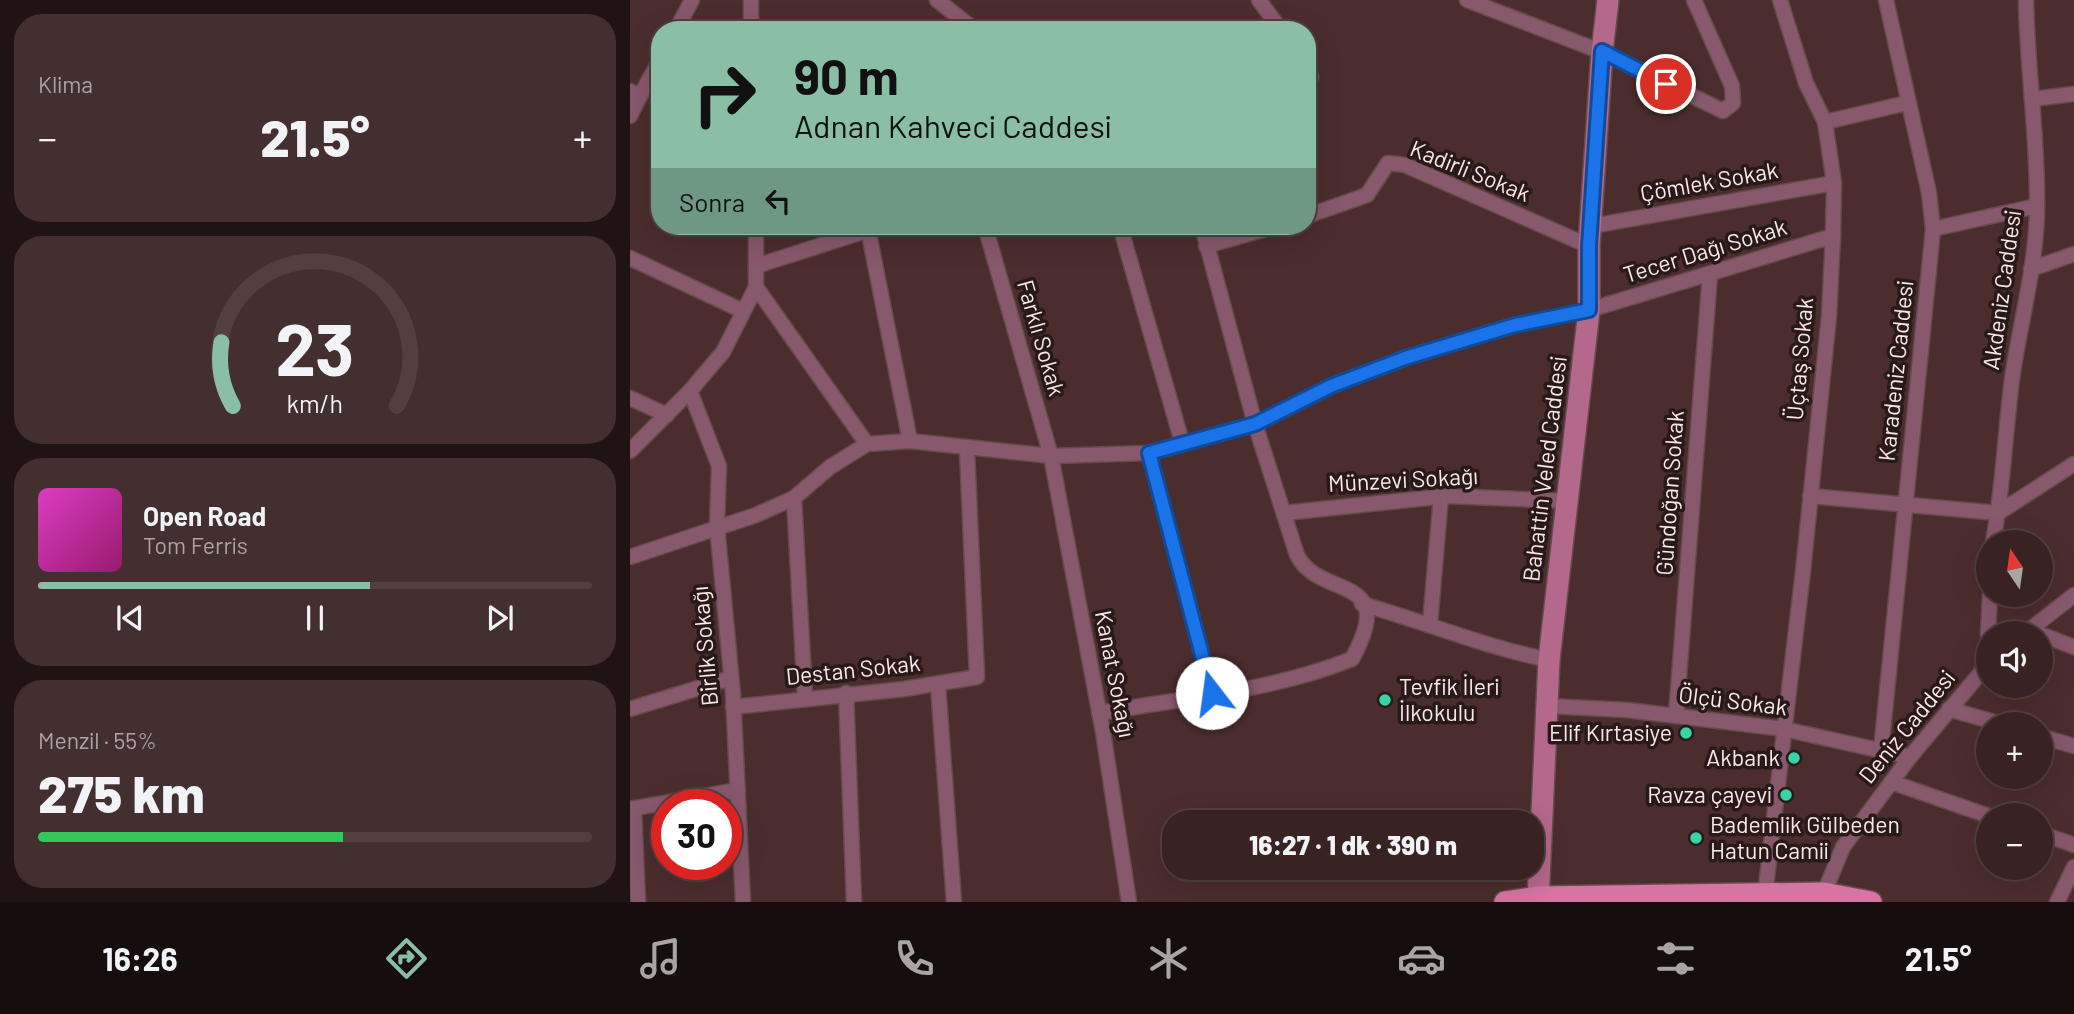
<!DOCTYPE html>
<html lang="tr">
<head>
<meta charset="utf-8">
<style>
  :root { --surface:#382222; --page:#432f2f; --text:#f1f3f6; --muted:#aba4a5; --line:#523f40; --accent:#8abfa5 }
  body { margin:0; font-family:Barlow,sans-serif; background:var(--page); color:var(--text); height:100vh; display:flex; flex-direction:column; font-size:26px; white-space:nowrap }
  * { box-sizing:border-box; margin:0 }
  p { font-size:23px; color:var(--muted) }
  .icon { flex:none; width:38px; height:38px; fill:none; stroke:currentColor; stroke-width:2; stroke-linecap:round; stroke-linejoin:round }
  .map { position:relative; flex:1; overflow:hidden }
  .details { display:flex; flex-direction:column; gap:14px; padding:14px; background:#1f1313; width:630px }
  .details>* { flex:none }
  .hud { position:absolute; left:21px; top:21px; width:665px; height:214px; border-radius:28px; box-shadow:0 7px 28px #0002,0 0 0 2px var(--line); background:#8abfa5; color:#111; overflow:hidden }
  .needle { width:46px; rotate:347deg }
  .buttons { position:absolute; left:1346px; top:530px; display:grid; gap:14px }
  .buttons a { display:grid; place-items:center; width:77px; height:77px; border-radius:50%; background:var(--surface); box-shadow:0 7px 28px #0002,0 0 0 2px var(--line); font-size:35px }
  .speed { position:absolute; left:21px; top:789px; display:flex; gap:14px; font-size:35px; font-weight:700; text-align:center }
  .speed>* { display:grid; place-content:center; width:91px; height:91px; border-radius:50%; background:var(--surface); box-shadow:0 7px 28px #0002,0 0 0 2px var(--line); line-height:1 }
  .speed .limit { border:10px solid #d22; background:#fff; color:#111 }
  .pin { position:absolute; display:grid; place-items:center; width:60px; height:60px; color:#fff; margin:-30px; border:4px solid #fff; border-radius:50%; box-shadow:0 2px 7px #0007 }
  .me { position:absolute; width:77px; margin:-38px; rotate:345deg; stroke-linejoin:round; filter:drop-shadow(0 0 5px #0008) }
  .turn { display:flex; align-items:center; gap:24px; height:147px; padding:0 28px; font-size:32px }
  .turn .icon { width:91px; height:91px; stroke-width:2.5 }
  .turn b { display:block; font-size:49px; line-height:60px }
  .then { display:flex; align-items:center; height:66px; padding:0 28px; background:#0003; gap:14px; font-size:26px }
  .big { font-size:52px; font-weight:800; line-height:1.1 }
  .details .card { flex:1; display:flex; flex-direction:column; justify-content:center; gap:10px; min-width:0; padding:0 24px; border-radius:28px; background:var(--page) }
  .details .dial { align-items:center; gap:0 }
  .dial svg { height:182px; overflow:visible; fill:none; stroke:var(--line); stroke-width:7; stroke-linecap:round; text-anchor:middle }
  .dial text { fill:var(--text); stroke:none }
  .song { display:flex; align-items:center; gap:21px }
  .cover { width:84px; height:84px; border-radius:10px; background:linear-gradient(135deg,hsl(310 70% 55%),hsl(320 70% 35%)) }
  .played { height:7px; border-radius:4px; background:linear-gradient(90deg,var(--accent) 60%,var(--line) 60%) }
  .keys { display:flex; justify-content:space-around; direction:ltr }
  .heat { display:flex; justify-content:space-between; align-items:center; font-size:38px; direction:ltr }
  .charge { height:10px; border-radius:5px; background:linear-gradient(90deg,#34c759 55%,var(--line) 0) }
  .trip { position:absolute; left:532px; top:810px; width:382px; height:70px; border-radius:28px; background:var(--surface); box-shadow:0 7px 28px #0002,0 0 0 2px var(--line); font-weight:800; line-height:70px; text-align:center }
  .dock { display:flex; height:112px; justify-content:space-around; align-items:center; background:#160e0e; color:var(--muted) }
  .dock .icon { width:49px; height:49px }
  .dock .current { color:var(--accent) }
  .dock b { font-size:32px; color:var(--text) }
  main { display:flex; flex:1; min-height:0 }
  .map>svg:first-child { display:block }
</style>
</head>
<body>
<main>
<section class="details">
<div class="card"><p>Klima</p>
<div class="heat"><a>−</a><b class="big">21.5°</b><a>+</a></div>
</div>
<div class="card dial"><svg viewBox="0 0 100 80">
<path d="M14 69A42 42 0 1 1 86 69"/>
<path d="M14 69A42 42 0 0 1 9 41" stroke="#8abfa5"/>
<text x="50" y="56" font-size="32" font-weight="700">23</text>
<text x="50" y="72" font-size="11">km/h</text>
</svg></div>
<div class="card">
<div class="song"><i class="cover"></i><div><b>Open Road</b><p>Tom Ferris</p></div></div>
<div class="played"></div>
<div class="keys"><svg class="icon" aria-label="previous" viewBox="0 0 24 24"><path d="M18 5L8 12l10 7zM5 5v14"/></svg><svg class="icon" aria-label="pause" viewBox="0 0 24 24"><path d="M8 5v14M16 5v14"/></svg><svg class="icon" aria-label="next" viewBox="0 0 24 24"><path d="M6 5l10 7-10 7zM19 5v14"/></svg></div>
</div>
<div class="card"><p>Menzil · 55%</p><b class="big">275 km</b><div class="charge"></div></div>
</section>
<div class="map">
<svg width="1444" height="902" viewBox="0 0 1444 902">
  <rect width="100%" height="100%" fill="#4b2d2d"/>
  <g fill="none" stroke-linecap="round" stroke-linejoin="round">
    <g stroke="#674b4b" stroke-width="17">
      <g id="street">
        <polyline points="307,0 345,30"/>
        <polyline points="629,0 651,30"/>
        <polyline points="837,0 972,52 1093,111 1103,103 1102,86 1064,0"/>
        <polyline points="46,30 62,0"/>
        <polyline points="121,30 121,0"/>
        <polyline points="677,66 681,77 677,86"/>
        <polyline points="0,91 10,96 30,60"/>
        <polyline points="1402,99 1444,94"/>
        <polyline points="0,116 10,96"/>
        <polyline points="1195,122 1277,103"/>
        <polyline points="677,216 737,195 758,163 775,165 959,246"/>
        <polyline points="355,226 421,456 473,732 499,902"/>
        <polyline points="490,226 552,442"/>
        <polyline points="962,226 1204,183"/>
        <polyline points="238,229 280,441"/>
        <polyline points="1303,229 1407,206"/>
        <polyline points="357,232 375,226"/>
        <polyline points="576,246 646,226"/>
        <polyline points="0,258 113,311"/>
        <polyline points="126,266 251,226"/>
        <polyline points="1401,269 1444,254"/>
        <polyline points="126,287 237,444"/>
        <polyline points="60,391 89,466 87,526 103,694 113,902"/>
        <polyline points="0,398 37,415"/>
        <polyline points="0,451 60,391 93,352 126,287 126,226"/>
        <polyline points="519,453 582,693"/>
        <polyline points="1180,496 1368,513 1444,464"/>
        <polyline points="164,498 175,697"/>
        <polyline points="654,513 817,496 938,501"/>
        <path d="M 1363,542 C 1373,489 1375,434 1382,379 C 1390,322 1407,264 1407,206 C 1408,137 1397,69 1396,0"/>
        <polyline points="0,557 126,515 164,498 200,467 237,444 280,441 421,456 519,453 625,424 701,386 775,358 885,325 959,310 1203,236"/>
        <path d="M 732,604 C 795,622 855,647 919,660"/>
        <polyline points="800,624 811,496"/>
        <polyline points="1358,634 1360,595"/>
        <polyline points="1394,634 1444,595"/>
        <polyline points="1410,634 1444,647"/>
        <polyline points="1357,665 1358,642"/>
        <polyline points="308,685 324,902"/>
        <polyline points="216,693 224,902"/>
        <polyline points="917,706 997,710 1154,729 1280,757"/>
        <polyline points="103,707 274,689 347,677 337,450"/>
        <polyline points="0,709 101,678"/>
        <polyline points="1319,709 1371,724"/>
        <path d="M 469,713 C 553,698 642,691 722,659 C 770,572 689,600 667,555 L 625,424 L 572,226"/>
        <polyline points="1046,716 1080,274"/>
        <polyline points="1410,736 1444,746"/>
        <polyline points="1251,751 1303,229 1299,193 1256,0"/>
        <polyline points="1261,782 1359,816"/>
        <polyline points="0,809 108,790"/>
        <polyline points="4,809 8,902"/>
        <polyline points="1410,833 1444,845"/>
        <polyline points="1135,895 1173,571 1199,316 1203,236 1204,183 1195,122 1176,83 1150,0"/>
        <polyline points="1195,901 1194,893 1213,847 1280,757 1358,664"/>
        <polyline points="1427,902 1444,867"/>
      </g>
    </g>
    <g stroke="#674b4b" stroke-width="24">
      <polyline id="secondary" points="908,902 919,660 959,310 959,246 972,52 978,0"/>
    </g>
    <g stroke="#674b4b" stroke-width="24">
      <polyline id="primary" points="875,902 908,897 1194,893 1241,902"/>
    </g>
    <use href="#street" stroke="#88586d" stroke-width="14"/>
    <use href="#secondary" stroke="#b4688c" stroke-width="21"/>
    <use href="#primary" stroke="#d674a3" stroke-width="21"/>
  </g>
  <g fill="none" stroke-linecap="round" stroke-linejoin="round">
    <g stroke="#114b97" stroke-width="18">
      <polyline id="route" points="582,693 519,453 625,424 701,386 775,358 885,325 959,310 959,246 972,51 1036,84"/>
    </g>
    <use href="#route" stroke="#1a73e8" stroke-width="12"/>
  </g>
  <g fill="#37d4a6" stroke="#281a19" stroke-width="2.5">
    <circle cx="755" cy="700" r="7"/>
    <circle cx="1056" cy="733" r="7"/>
    <circle cx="1164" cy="758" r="7"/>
    <circle cx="1156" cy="795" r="7"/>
    <circle cx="1066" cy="838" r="7"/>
  </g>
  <g text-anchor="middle" stroke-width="7" stroke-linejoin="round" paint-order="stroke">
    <g font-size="23" fill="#fce7e6" stroke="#281a19">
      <text transform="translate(840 171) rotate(22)" y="8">Kadirli Sokak</text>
      <text transform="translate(1079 182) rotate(-10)" y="8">Çömlek Sokak</text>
      <text transform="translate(1075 251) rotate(-17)" y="8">Tecer Dağı Sokak</text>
      <text transform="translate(1372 290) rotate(-82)" y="8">Akdeniz Caddesi</text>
      <text transform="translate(411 338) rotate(74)" y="8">Farklı Sokak</text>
      <text transform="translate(1170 359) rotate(-85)" y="8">Üçtaş Sokak</text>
      <text transform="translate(1266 371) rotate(-84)" y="8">Karadeniz Caddesi</text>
      <text transform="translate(915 469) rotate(-83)" y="8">Bahattin Veled Caddesi</text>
      <text transform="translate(773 480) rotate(-3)" y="8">Münzevi Sokağı</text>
      <text transform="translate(1040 493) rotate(-86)" y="8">Gündoğan Sokak</text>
      <text transform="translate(75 646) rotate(-95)" y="8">Birlik Sokağı</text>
      <text transform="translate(223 670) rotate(-6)" y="8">Destan Sokak</text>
      <text transform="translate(485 674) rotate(79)" y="8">Kanat Sokağı</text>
      <text transform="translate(1103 701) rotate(7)" y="8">Ölçü Sokak</text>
      <text transform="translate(1277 727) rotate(-51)" y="8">Deniz Caddesi</text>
    </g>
    <g font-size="23" fill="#fce7e6" stroke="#281a19" text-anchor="end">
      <text x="769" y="695" text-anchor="start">Tevfik İleri<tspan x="769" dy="26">İlkokulu</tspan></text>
      <text x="1042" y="741">Elif Kırtasiye</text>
      <text x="1150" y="766">Akbank</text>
      <text x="1142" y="803">Ravza çayevi</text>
      <text x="1080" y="833" text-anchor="start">Bademlik Gülbeden<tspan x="1080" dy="26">Hatun Camii</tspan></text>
    </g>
  </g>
</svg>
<div class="buttons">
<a><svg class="needle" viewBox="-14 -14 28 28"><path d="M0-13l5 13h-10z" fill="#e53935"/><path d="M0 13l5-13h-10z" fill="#aba4a5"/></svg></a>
<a><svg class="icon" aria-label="sound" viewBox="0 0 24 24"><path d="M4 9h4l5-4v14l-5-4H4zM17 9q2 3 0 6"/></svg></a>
<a>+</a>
<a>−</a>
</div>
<div class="speed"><div class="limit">30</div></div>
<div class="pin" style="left:1036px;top:84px;background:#d93025"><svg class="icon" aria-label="arrive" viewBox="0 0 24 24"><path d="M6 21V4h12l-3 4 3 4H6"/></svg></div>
<svg class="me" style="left:582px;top:693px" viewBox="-20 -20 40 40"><circle r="19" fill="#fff"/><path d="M0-13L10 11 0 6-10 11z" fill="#1a73e8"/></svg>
<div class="trip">16:27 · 1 dk · 390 m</div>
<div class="hud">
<div class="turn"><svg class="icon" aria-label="right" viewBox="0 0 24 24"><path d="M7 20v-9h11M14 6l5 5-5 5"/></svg><div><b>90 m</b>Adnan Kahveci Caddesi</div></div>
<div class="then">Sonra<svg class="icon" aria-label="left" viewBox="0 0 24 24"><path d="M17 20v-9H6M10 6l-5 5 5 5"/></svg></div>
</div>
</div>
</main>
<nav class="dock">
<b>16:26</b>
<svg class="icon current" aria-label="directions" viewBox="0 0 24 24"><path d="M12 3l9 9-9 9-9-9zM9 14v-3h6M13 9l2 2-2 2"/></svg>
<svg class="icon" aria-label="music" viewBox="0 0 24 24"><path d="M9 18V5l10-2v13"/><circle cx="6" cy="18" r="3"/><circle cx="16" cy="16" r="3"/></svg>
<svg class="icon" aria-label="phone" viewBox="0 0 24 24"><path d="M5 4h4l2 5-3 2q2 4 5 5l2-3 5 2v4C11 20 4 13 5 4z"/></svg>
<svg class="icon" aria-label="climate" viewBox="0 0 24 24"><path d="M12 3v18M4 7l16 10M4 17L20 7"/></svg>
<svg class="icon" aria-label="car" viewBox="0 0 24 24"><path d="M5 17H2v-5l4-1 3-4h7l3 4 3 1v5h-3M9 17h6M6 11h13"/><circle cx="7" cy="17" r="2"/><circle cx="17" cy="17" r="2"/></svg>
<svg class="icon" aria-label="filters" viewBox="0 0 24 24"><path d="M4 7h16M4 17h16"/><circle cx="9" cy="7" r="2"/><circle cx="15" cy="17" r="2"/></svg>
<b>21.5°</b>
</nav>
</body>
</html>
